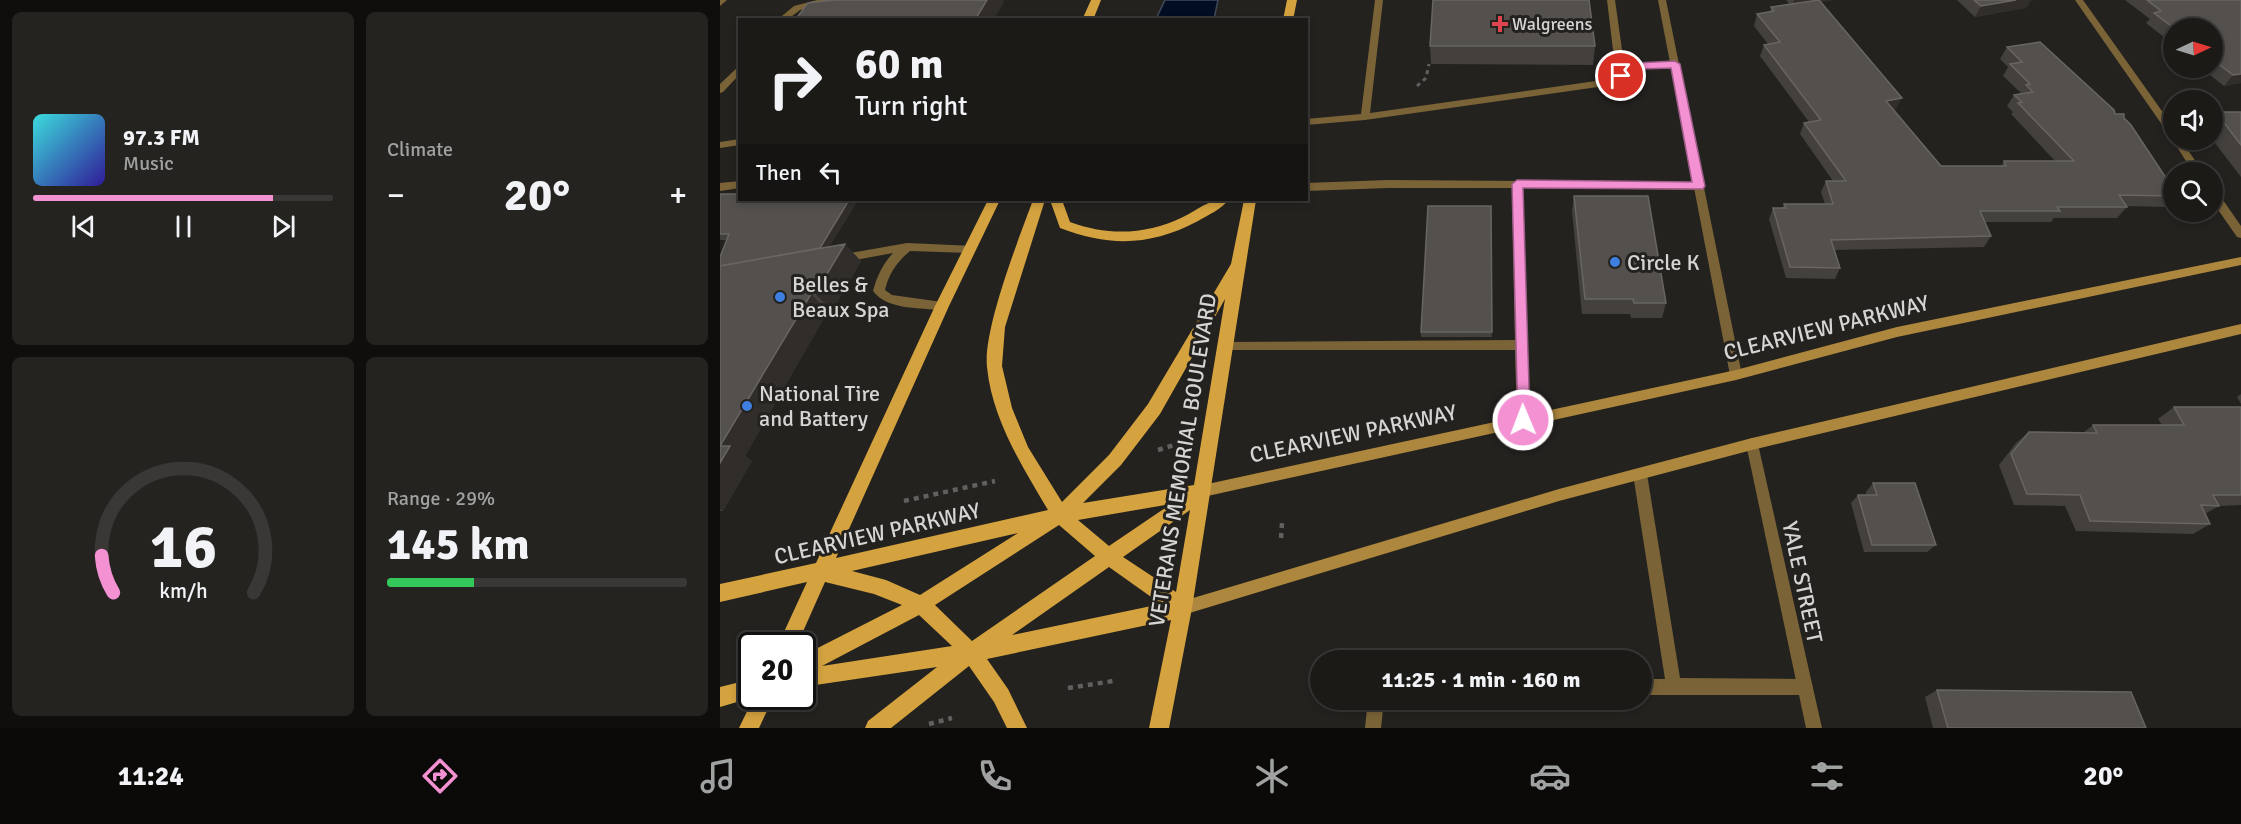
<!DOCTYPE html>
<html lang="en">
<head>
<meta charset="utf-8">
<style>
  :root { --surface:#1b1a17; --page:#242320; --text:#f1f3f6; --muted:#a0a1a1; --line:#393836; --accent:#f491d3 }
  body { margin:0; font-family:Signika,sans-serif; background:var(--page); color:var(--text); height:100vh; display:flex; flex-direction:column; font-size:22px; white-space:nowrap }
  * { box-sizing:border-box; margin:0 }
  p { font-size:20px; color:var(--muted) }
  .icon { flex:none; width:33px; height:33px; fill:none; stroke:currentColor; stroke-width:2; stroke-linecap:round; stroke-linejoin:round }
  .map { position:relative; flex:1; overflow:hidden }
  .sheet { display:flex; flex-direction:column; gap:12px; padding:12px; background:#0f0e0d; width:720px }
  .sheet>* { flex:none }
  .banner { position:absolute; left:18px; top:18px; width:570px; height:183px; border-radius:0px; box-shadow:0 3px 9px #0003,0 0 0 2px var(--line); background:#1b1a17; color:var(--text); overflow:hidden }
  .needle { width:39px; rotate:86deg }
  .fabs { position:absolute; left:1443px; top:18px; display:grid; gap:12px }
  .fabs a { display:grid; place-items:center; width:60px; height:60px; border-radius:50%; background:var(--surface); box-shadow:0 3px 9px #0003,0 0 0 2px var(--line); font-size:30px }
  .speed { position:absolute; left:18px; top:632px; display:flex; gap:12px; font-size:30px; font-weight:700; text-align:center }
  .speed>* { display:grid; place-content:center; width:78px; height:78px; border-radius:50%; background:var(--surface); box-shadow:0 3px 9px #0003,0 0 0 2px var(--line); line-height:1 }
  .speed .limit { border:3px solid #111; border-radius:9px; background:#fff; color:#111 }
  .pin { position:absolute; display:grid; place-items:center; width:51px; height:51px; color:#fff; margin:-26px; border:3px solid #fff; border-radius:50%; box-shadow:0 2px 6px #0007 }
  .me { position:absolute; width:66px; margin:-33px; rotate:359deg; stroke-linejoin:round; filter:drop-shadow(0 0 4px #0008) }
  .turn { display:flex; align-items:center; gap:21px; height:126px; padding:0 18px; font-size:27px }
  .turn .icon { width:78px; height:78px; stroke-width:2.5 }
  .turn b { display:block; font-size:42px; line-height:51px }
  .then { display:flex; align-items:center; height:57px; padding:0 18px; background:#0003; gap:12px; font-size:22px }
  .big { font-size:45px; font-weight:800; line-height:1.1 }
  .sheet .tile { flex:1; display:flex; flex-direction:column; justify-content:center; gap:9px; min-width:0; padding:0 21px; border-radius:9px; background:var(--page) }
  .sheet .dial { align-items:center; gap:0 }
  .dial svg { height:156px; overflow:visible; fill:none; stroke:var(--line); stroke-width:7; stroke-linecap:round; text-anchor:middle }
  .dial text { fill:var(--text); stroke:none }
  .song { display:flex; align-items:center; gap:18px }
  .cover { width:72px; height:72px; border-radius:9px; background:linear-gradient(135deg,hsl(180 70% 55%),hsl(250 70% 35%)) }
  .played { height:6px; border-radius:3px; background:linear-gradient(90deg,var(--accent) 80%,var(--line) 80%) }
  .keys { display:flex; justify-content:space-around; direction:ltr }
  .heat { display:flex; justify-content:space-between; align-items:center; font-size:33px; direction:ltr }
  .charge { height:9px; border-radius:4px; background:linear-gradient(90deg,#34c759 29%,var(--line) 0) }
  .sheet .tiles { flex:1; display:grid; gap:12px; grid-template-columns:repeat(2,1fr) }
  .trip { position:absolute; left:590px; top:650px; width:342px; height:60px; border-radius:30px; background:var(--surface); box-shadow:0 3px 9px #0003,0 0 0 2px var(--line); font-weight:800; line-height:60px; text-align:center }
  .menu { display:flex; height:96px; justify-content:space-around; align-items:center; background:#0b0a09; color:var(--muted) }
  .menu .icon { width:42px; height:42px }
  .menu .selected { color:var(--accent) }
  .menu b { font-size:27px; color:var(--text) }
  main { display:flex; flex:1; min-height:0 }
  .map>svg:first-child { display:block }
</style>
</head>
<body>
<main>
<section class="sheet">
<div class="tiles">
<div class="tile">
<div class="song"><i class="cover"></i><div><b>97.3 FM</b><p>Music</p></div></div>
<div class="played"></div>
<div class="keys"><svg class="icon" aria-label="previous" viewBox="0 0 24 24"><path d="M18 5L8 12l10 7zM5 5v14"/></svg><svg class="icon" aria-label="pause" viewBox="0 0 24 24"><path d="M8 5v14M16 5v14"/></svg><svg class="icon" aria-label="next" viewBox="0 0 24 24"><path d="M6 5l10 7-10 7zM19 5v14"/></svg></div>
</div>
<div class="tile"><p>Climate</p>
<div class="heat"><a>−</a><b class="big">20°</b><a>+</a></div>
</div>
<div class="tile dial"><svg viewBox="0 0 100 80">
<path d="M14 69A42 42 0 1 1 86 69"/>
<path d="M14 69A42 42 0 0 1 8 50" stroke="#f491d3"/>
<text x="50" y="56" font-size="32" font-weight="700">16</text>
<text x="50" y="72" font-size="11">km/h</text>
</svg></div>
<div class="tile"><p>Range · 29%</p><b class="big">145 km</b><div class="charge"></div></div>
</div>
</section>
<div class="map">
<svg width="1521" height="728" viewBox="0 0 1521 728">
  <rect width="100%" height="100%" fill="#24221f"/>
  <polygon fill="#000d23" stroke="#404958" stroke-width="1.5" points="445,0 498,0 494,19 436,19"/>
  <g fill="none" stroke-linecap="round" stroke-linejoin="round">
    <polyline stroke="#62605e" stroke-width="3" stroke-dasharray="4 4" stroke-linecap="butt" points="697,86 706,78 709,64"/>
    <g stroke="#62605e" stroke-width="4.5" stroke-dasharray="5 5" stroke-linecap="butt">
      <polyline points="438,450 454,445"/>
      <polyline points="184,501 275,481"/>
      <polyline points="561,538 562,523"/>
      <polyline points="348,688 393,681"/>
      <polyline points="209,724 232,718"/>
    </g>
    <g fill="#7a6337" fill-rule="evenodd">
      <polygon points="97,0 111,0 80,10 67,20 57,20 74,6"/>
      <polygon points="655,0 663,0 650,113 890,79 896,75 887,0 895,0 905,71 919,63 955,61 959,64 955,67 921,69 892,85 645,120 586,125 586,119 641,114"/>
      <polygon points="20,65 20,74 3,92 0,93 0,84"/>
      <polygon points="20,139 20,145 0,148 0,142"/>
      <polygon points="668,180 979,182 984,186 979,190 802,188 809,420 807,424 803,425 799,424 797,420 795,350 500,350 498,347 500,344 504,342 795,340 792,188 668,188 586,191 586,183"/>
      <polygon points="20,181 20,188 0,191 0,183"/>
      <path d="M 187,243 L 254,246 L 255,249 L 250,253 L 190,251 C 177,262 169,273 165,290 L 172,295 L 222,302 L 226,303 L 228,306 L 226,309 L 222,310 C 201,308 167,310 153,291 C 157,276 163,264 173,253 L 119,263 L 114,259 L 119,255 Z"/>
      <polygon points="920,468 925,470 927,474 960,678 1085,679 1090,682 1093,687 1090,692 1085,695 921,695 921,679 945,679 913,474 915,470"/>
      <polygon points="648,699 664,699 661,728 645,728"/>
    </g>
    <g fill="#7a6337" fill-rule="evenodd">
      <polygon points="0,0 7,0 0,6"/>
      <polygon points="938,0 946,0 1022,375 1020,379 1012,379 1010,375"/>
      <polygon points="1355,0 1363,0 1454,128 1454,140 1461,140 1483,172 1473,172 1452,139"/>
      <polygon points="1492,190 1496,190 1521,226 1521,238 1517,237 1492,201"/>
      <polygon points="1032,438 1037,440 1038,444 1102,728 1086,728 1026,444 1027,440"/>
    </g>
    <g fill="#ad873d" fill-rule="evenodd">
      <polygon points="1521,257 1521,265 1177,337 1016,380 483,497 478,495 476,491 478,487 483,485 1016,370 1177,327"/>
      <polygon points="1521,324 1521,334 1032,450 839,501 463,615 458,613 456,608 458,603 463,601 839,489 1032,438"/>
    </g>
    <g fill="#d4a23f" fill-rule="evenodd">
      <polygon points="371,0 381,0 373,20 362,20"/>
      <polygon points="567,0 577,0 573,20 563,20"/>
      <path d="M 268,200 L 280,200 L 229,306 L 116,558 L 328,510 C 302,466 272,419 267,367 C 263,329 299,238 313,200 L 325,200 L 285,327 L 282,366 L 292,408 L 308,447 L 342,502 L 389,455 L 428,404 L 511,264 L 524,200 L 536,200 L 472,608 L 449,728 L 429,728 L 451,620 L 267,659 L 288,689 L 307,728 L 287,728 L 274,702 L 249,666 L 171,728 L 145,728 L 148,721 L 217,667 L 82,687 L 82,656 L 182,605 L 154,594 L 105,582 L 77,645 L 58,645 L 87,582 L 0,602 L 0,584 L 96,563 L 215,306 ZM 505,299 L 474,485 L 363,503 L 401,465 L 440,414 ZM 451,504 L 389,546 L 358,520 ZM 470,510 L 456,592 L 403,557 ZM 339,525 L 375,556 L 252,641 L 215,605 ZM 298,533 L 200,595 L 166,580 L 132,571 ZM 389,567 L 441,604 L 292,635 ZM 199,615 L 232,646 L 102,666 Z"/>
      <path d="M 330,200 L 342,200 L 350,222 C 388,236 426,235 463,217 C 479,209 491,198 508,200 C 502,209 488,215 478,221 C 431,246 390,247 340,228 Z"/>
      <polygon points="32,679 32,696 54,696 39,728 19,728 34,697 0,707 0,687"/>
    </g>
  </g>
  <g fill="#43403d">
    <polygon points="1066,0 1113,0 1101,2 1176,109 1173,110 1221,166 1281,166 1284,161 1335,161 1291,114 1293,112 1287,106 1294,95 1301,93 1283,76 1288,67 1280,59 1287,47 1395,114 1404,118 1454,190 1454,200 1447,207 1406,206 1407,207 1397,218 1334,218 1331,222 1265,222 1271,236 1264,247 1115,250 1120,268 1115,279 1066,278 1049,219 1053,208 1062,208 1064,204 1105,204 1101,192 1106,181 1113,181 1080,134 1084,123 1089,122 1040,56 1044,45 1048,44 1034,26 1037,14 1050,12 1051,7 1070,5"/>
    <polygon points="1237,0 1314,0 1310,1 1306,8 1255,17"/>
    <polygon points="1405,0 1521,0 1521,83 1504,86 1481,68 1492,68 1492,28 1454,28 1454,45 1426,23 1430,19"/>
    <polygon points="710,46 875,46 873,65 711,64"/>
    <polygon points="1496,112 1521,112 1521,177 1492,139 1492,116"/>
    <polygon points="0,194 20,200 138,200 109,247 141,261 112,311 108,311 25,456 32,461 3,511 0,511 0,257 7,240 0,240"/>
    <polygon points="854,196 946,303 942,318 911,318 910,314 862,314 852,211"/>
    <polygon points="771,206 772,337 701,337 701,332"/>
    <polygon points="1521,394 1521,404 1517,397"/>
    <polygon points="1454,407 1521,407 1521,505 1499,506 1485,514 1490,524 1473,534 1356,531 1345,506 1294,505 1279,465 1296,443 1309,432 1364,432 1373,425 1442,425 1438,419"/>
    <polygon points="1153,483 1216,545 1207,552 1144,552 1131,503 1138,495 1146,495 1146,492"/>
    <polygon points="1217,690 1426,728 1213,728 1205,697"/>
  </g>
  <g fill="#302d2a">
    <polygon points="267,0 283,0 284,2 274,20 255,20"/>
    <polygon points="1074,0 1113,0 1072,7"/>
    <polygon points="1296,0 1314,0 1310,1 1306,8 1255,17 1261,6"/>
    <polygon points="1521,74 1521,83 1504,86 1513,75"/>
    <polygon points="1182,98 1176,109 1160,112 1166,101"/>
    <polygon points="129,200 138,200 104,255 99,250"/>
    <polygon points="125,244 141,261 112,311 95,294"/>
    <polygon points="91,294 108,311 25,456 32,461 3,511 0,509 0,446"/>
  </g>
  <g fill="#53504d" stroke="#686562" stroke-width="1.5">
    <polygon points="114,0 267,0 255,20 75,20 88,3"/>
    <polygon points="713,0 869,0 875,46 710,46"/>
    <polygon points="1099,0 1182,98 1166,101 1221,166 1286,166 1284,161 1354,161 1298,103 1302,102 1294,95 1313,92 1306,85 1310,84 1290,64 1302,62 1287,47 1320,42 1394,110 1395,114 1404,114 1404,118 1411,125 1454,190 1454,196 1399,195 1407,207 1337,207 1340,211 1260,211 1271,236 1111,240 1120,268 1070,267 1053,208 1066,208 1064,204 1113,204 1106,181 1126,181 1084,123 1101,120 1044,45 1060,42 1037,14 1054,11 1051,7"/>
    <polygon points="1254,0 1296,0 1261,6"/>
    <polygon points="1427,0 1521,0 1521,74 1513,75 1492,59 1492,28 1454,28 1434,13 1441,11"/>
    <polygon points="1496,112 1521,112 1521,145"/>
    <polygon points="0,194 20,194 20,200 129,200 100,248 0,266 0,257 9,234 0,234"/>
    <polygon points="854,196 928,196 946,303 914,303 913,299 865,299"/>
    <polygon points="708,206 771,206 772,332 701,332"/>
    <polygon points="125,244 95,294 91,294 0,446 10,446 0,463 0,266"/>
    <polygon points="1454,407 1521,407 1521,495 1493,495 1499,506 1481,505 1490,524 1370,521 1360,495 1307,494 1291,454 1309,432 1377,433 1373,425 1464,425"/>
    <polygon points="1153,483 1195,483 1216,545 1152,545 1138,495 1157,495"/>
    <polygon points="1217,690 1411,692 1426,728 1228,728"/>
  </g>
  <polygon fill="#f491d3" stroke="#9f5e89" stroke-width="1.5" points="955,61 960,64 985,186 983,189 803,188 810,420 808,425 798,425 792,184 797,180 972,182 951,68 921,69 901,79 896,76 915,63"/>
  <path fill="#e0444e" stroke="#24221f" stroke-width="2" d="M777 15h6v6h6v6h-6v6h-6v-6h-6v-6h6z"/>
  <g fill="#3f7fe0" stroke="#24221f" stroke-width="2">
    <circle cx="895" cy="262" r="6"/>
    <circle cx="60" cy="297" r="6"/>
    <circle cx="27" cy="406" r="6"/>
  </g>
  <g text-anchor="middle" stroke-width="6" stroke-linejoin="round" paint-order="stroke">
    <g font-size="18" fill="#d7d5d3" stroke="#24221f" text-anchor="start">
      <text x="792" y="30">Walgreens</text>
    </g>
    <g font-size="22" fill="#d7d5d3" stroke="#24221f" text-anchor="start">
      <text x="907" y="270">Circle K</text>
      <text x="72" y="292">Belles &amp;<tspan x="72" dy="25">Beaux Spa</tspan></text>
      <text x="39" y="401">National Tire<tspan x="39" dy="25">and Battery</tspan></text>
    </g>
    <g font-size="22" fill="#d7d5d3" stroke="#24221f">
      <text transform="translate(1106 327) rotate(-14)" y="8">CLEARVIEW PARKWAY</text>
      <text transform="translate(633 433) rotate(-12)" y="8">CLEARVIEW PARKWAY</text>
      <text transform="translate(462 460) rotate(-81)" y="8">VETERANS MEMORIAL BOULEVARD</text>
      <text transform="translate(157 533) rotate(-13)" y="8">CLEARVIEW PARKWAY</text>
      <text transform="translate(1083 582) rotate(78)" y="8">YALE STREET</text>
    </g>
  </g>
</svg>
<div class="fabs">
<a><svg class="needle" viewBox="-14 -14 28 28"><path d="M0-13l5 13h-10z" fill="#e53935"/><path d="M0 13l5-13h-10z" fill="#a0a1a1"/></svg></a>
<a><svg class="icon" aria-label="sound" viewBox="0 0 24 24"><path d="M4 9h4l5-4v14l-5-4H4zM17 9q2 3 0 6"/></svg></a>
<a><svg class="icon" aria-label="search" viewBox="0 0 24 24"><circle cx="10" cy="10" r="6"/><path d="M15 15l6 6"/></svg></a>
</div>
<div class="speed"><div class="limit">20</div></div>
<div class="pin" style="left:901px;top:76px;background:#d93025"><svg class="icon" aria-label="arrive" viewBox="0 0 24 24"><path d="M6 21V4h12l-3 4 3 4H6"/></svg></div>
<svg class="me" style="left:803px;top:420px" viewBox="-20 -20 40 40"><circle r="17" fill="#f491d3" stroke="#fff" stroke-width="3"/><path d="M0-11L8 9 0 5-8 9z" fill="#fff"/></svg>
<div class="trip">11:25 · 1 min · 160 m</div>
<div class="banner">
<div class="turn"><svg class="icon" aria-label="right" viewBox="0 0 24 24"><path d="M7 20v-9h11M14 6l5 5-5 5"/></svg><div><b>60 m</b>Turn right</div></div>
<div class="then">Then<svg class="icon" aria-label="left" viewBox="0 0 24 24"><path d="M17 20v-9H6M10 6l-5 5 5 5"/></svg></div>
</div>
</div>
</main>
<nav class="menu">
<b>11:24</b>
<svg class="icon selected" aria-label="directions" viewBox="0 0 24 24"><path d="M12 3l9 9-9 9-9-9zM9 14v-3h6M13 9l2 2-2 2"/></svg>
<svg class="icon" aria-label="music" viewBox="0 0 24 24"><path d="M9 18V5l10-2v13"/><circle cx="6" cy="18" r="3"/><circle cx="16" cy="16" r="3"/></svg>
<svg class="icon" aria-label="phone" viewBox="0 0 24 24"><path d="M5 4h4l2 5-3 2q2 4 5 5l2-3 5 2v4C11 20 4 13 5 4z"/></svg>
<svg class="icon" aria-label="climate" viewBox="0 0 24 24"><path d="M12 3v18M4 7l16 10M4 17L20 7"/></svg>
<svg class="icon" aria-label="car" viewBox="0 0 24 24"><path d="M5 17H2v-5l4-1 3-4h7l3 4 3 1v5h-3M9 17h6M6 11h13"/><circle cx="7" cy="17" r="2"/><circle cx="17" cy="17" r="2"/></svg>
<svg class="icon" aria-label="filters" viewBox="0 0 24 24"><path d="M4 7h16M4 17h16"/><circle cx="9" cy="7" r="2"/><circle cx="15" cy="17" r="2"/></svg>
<b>20°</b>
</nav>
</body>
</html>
